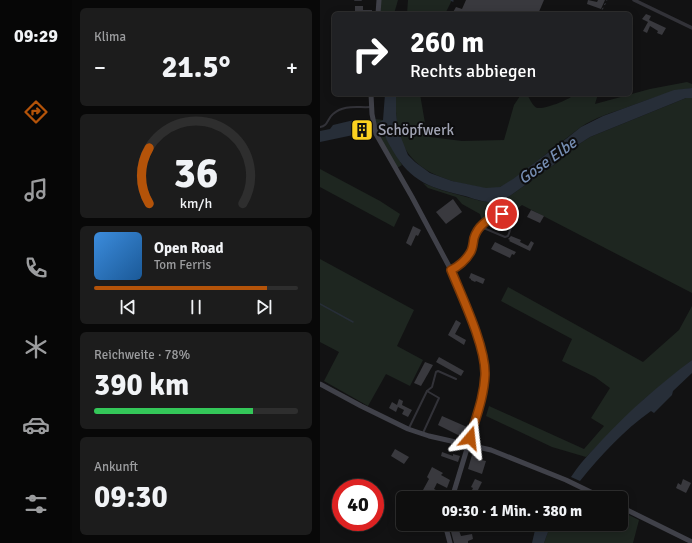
<!DOCTYPE html>
<html lang="de">
<head>
<meta charset="utf-8">
<style>
  :root { --surface:#0e0e0e; --page:#1c1c1c; --text:#f1f3f6; --muted:#9b9c9e; --line:#2e2e2e; --accent:#b45309 }
  body { margin:0; font-family:Signika,sans-serif; background:var(--page); color:var(--text); height:100vh; display:flex; flex-direction:column; font-size:15px; white-space:nowrap }
  * { box-sizing:border-box; margin:0 }
  p { font-size:13px; color:var(--muted) }
  .icon { flex:none; width:22px; height:22px; fill:none; stroke:currentColor; stroke-width:2; stroke-linecap:round; stroke-linejoin:round }
  .map { position:relative; flex:1; overflow:hidden }
  .details { display:flex; flex-direction:column; gap:8px; padding:8px; background:#080808; width:248px }
  .details>* { flex:none }
  .hud { position:absolute; left:12px; top:12px; width:300px; height:84px; border-radius:6px; box-shadow:0 2px 10px #0003,0 0 0 1px var(--line); background:#202124; color:#fff; overflow:hidden }
  .speed { position:absolute; left:12px; top:479px; display:flex; gap:8px; font-size:20px; font-weight:700; text-align:center }
  .speed>* { display:grid; place-content:center; width:52px; height:52px; border-radius:50%; background:var(--surface); box-shadow:0 2px 10px #0003,0 0 0 1px var(--line); line-height:1 }
  .speed .limit { border:6px solid #d22; background:#fff; color:#111 }
  .pin { position:absolute; display:grid; place-items:center; width:34px; height:34px; color:#fff; margin:-17px; border:2px solid #fff; border-radius:50%; box-shadow:0 1px 4px #0007 }
  .me { position:absolute; width:44px; margin:-22px; rotate:17deg; stroke-linejoin:round; filter:drop-shadow(0 0 3px #0008) }
  .turn { display:flex; align-items:center; gap:14px; height:84px; padding:0 12px; font-size:18px }
  .turn .icon { width:52px; height:52px; stroke-width:2.5 }
  .turn b { display:block; font-size:28px; line-height:34px }
  .big { font-size:30px; font-weight:700; line-height:1.1 }
  .details .card { flex:1; display:flex; flex-direction:column; justify-content:center; gap:6px; min-width:0; padding:0 14px; border-radius:6px; background:var(--page) }
  .details .dial { align-items:center; gap:0 }
  .dial svg { height:104px; overflow:visible; fill:none; stroke:var(--line); stroke-width:7; stroke-linecap:round; text-anchor:middle }
  .dial text { fill:var(--text); stroke:none }
  .song { display:flex; align-items:center; gap:12px }
  .cover { width:48px; height:48px; border-radius:6px; background:linear-gradient(135deg,hsl(210 70% 55%),hsl(210 70% 35%)) }
  .played { height:4px; border-radius:2px; background:linear-gradient(90deg,var(--accent) 85%,var(--line) 85%) }
  .keys { display:flex; justify-content:space-around; direction:ltr }
  .heat { display:flex; justify-content:space-between; align-items:center; font-size:22px; direction:ltr }
  .charge { height:6px; border-radius:3px; background:linear-gradient(90deg,#34c759 78%,var(--line) 0) }
  .trip { position:absolute; left:76px; top:491px; width:232px; height:40px; border-radius:6px; background:var(--surface); box-shadow:0 2px 10px #0003,0 0 0 1px var(--line); font-weight:700; line-height:40px; text-align:center }
  main { display:flex; flex:1; min-height:0 }
  .tab-bar { display:flex; flex-direction:column; width:72px; justify-content:space-around; align-items:center; background:#060606; color:var(--muted) }
  .tab-bar .icon { width:28px; height:28px }
  .tab-bar .on { color:var(--accent) }
  .tab-bar b { font-size:18px; color:var(--text) }
  .map>svg:first-child { display:block }
</style>
</head>
<body>
<main>
<nav class="tab-bar">
<b>09:29</b>
<svg class="icon on" aria-label="directions" viewBox="0 0 24 24"><path d="M12 3l9 9-9 9-9-9zM9 14v-3h6M13 9l2 2-2 2"/></svg>
<svg class="icon" aria-label="music" viewBox="0 0 24 24"><path d="M9 18V5l10-2v13"/><circle cx="6" cy="18" r="3"/><circle cx="16" cy="16" r="3"/></svg>
<svg class="icon" aria-label="phone" viewBox="0 0 24 24"><path d="M5 4h4l2 5-3 2q2 4 5 5l2-3 5 2v4C11 20 4 13 5 4z"/></svg>
<svg class="icon" aria-label="climate" viewBox="0 0 24 24"><path d="M12 3v18M4 7l16 10M4 17L20 7"/></svg>
<svg class="icon" aria-label="car" viewBox="0 0 24 24"><path d="M5 17H2v-5l4-1 3-4h7l3 4 3 1v5h-3M9 17h6M6 11h13"/><circle cx="7" cy="17" r="2"/><circle cx="17" cy="17" r="2"/></svg>
<svg class="icon" aria-label="filters" viewBox="0 0 24 24"><path d="M4 7h16M4 17h16"/><circle cx="9" cy="7" r="2"/><circle cx="15" cy="17" r="2"/></svg>
</nav>
<section class="details">
<div class="card"><p>Klima</p>
<div class="heat"><a>−</a><b class="big">21.5°</b><a>+</a></div>
</div>
<div class="card dial"><svg viewBox="0 0 100 80">
<path d="M14 69A42 42 0 1 1 86 69"/>
<path d="M14 69A42 42 0 0 1 14 26" stroke="#b45309"/>
<text x="50" y="56" font-size="32" font-weight="700">36</text>
<text x="50" y="72" font-size="11">km/h</text>
</svg></div>
<div class="card">
<div class="song"><i class="cover"></i><div><b>Open Road</b><p>Tom Ferris</p></div></div>
<div class="played"></div>
<div class="keys"><svg class="icon" aria-label="previous" viewBox="0 0 24 24"><path d="M18 5L8 12l10 7zM5 5v14"/></svg><svg class="icon" aria-label="pause" viewBox="0 0 24 24"><path d="M8 5v14M16 5v14"/></svg><svg class="icon" aria-label="next" viewBox="0 0 24 24"><path d="M6 5l10 7-10 7zM19 5v14"/></svg></div>
</div>
<div class="card"><p>Reichweite · 78%</p><b class="big">390 km</b><div class="charge"></div></div>
<div class="card"><p>Ankunft</p><b class="big">09:30</b></div>
</section>
<div class="map">
<svg width="372" height="543" viewBox="0 0 372 543">
  <rect width="100%" height="100%" fill="#121213"/>
  <g fill="#1e2620">
    <polygon points="61,0 78,0 74,14 60,14"/>
    <polygon points="88,0 132,0 125,14 87,14"/>
    <path d="M 367,82 L 372,84 L 372,88 C 349,91 327,100 305,108 C 291,113 274,118 261,127 C 242,141 224,156 206,170 C 198,176 189,183 180,187 C 169,191 156,186 144,184 C 104,175 77,157 76,112 C 76,106 76,100 76,94 L 100,94 L 106,129 L 107,134 L 110,137 L 142,141 L 184,140 L 194,105 L 200,96 L 208,96 C 210,100 214,108 218,108 C 226,109 251,99 255,94 L 278,94 L 275,104 L 330,89 Z"/>
    <polygon points="366,98 372,98 372,293 202,205 191,214 181,213 162,221 160,214 142,204 136,197 108,188 103,183 121,190 161,201 169,202 184,200 239,161 256,146 270,137"/>
    <polygon points="55,119 63,120 57,124 58,126 63,128 64,134 82,165 77,168 59,136"/>
    <polygon points="0,169 60,201 80,214 74,227 0,187"/>
    <polygon points="0,259 94,310 77,346 103,360 90,386 66,374 48,406 4,381 19,352 0,342"/>
    <polygon points="188,287 323,362 359,330 372,306 372,360 323,400 266,457 232,447 166,416 169,406 264,449 284,426 271,418 290,388 275,377 242,361 252,339 181,301"/>
    <polygon points="301,511 319,520 313,543 224,543 231,524 301,524"/>
  </g>
  <g fill="#272e38">
    <path d="M 372,88 L 372,98 L 366,98 L 270,137 L 256,146 L 239,161 L 184,200 C 170,205 158,200 145,196 C 111,188 91,182 73,151 C 69,144 64,136 63,128 L 58,126 L 57,124 L 59,122 L 63,120 L 65,94 L 76,94 L 76,113 L 78,130 L 88,155 L 95,162 L 110,173 L 132,181 L 166,188 L 180,187 L 193,179 L 237,146 L 261,127 L 283,116 L 354,90 Z"/>
    <polygon points="34,120 38,126 38,134 0,142 0,131 10,129 13,125"/>
    <path d="M 372,360 L 372,373 L 353,391 L 352,395 L 334,413 L 331,411 C 304,430 281,455 260,481 L 251,477 C 260,463 271,452 282,440 C 310,410 340,384 372,360 Z"/>
    <polygon points="218,524 231,524 224,543 212,543 215,530"/>
  </g>
  <g fill="none" stroke-linecap="round" stroke-linejoin="round">
    <g stroke="#272e38" stroke-width="1.5">
      <polyline points="131,0 133,1"/>
      <polyline points="0,304 33,322"/>
    </g>
  </g>
  <g fill="#39393e">
    <polygon points="146,0 224,0 218,14 132,14 136,7 142,9"/>
    <polygon points="268,0 277,2 278,0 285,0 281,9 267,4"/>
    <polygon points="35,6 43,6 43,10 52,10 52,14 35,14"/>
    <polygon points="326,14 331,16 329,20 346,28 342,35 337,33 338,31 330,26 327,33 323,31 328,22 322,19"/>
    <polygon points="133,199 142,212 126,224 116,212"/>
    <polygon points="211,210 224,216 220,223 207,217"/>
    <polygon points="93,226 101,230 98,236 96,235 91,246 86,243"/>
    <polygon points="191,236 201,240 200,242 208,246 211,241 214,243 210,251 189,241 190,240 188,239"/>
    <polygon points="175,242 196,252 194,255 192,254 190,258 171,249"/>
    <polygon points="151,273 165,279 163,284 156,281 155,282 151,280 151,279 149,278"/>
    <polygon points="136,320 141,323 135,334 146,340 144,345 128,335"/>
    <polygon points="119,357 144,371 141,376 116,362"/>
    <polygon points="105,362 113,365 101,386 94,383"/>
    <polygon points="79,399 83,401 82,405 92,410 88,417 82,414 84,410 78,407 76,412 69,408 72,402 77,405"/>
    <polygon points="122,416 147,427 142,437 118,425"/>
    <polygon points="75,449 89,457 84,464 71,456"/>
    <polygon points="122,452 133,456 133,454 140,456 138,462 121,456"/>
    <polygon points="152,455 158,456 157,459 166,461 162,474 148,469"/>
    <polygon points="112,467 123,473 121,475 130,480 127,488 117,483 114,489 128,496 128,498 118,498 103,490 109,479 107,477"/>
    <polygon points="155,479 162,482 154,498 148,498 153,488 151,487"/>
    <polygon points="363,479 371,483 366,493 356,488 358,483 361,485"/>
    <polygon points="133,527 134,529 138,528 141,536 152,534 153,539 148,541 148,543 134,543 130,528"/>
  </g>
  <g fill="none" stroke-linecap="round" stroke-linejoin="round">
    <g stroke="#383940" stroke-width="1" stroke-dasharray="2 3" stroke-linecap="butt">
      <polyline points="280,14 287,0"/>
      <polyline points="287,496 290,498"/>
    </g>
    <g stroke="#323238" stroke-width="2">
      <polyline points="35,0 41,0"/>
      <path d="M 0,127 C 8,126 7,119 13,114 C 24,104 38,108 51,107"/>
      <path d="M 132,269 C 139,266 149,257 151,250 C 154,242 155,233 160,227 C 165,221 175,216 182,214 L 188,216 C 194,222 191,228 188,236 L 185,237 L 166,229 L 160,227"/>
      <polyline points="89,428 107,391 112,387 116,372 118,371 136,379"/>
      <polyline points="103,433 119,398 107,391"/>
    </g>
    <polyline stroke="#323238" stroke-width="3.5" points="314,0 372,28"/>
    <g stroke="#404149" stroke-width="5">
      <polyline points="58,14 59,0"/>
      <polyline points="51,94 52,114 56,134 92,197 131,270 149,314 159,341 165,363 165,374 163,396 132,498"/>
      <polyline points="0,384 41,406 88,429 109,436 171,450 246,480 283,498"/>
      <polyline points="301,507 372,542"/>
      <polyline points="125,524 130,543"/>
    </g>
  </g>
  <g fill="none" stroke-linecap="round" stroke-linejoin="round">
    <g stroke="#753606" stroke-width="10">
      <path id="route" d="M 150,438 C 156,417 164,397 165,375 C 166,347 142,297 131,270 C 138,267 146,260 150,253 C 153,249 153,243 154,238 C 158,225 169,218 182,214"/>
    </g>
    <use href="#route" stroke="#b45309" stroke-width="7"/>
  </g>
  <defs>
    <g id="building-square" transform="scale(1.15)"><rect x="-9" y="-9" width="18" height="18" rx="4" fill="#fdd220" stroke="#0d0d0e"/><path d="M-4-6H4V6H1V3H-1V6H-4ZM-2.5-4.3h1.7v1.8h-1.7ZM.8-4.3h1.7v1.8H.8ZM-2.5-1h1.7V.8h-1.7ZM.8-1h1.7V.8H.8Z" fill="#111"/></g>
  </defs>
  <g fill-rule="evenodd">
    <use href="#building-square" x="42" y="130"/>
  </g>
  <g text-anchor="middle" stroke-width="4" stroke-linejoin="round" paint-order="stroke">
    <g font-size="15" fill="#a2a5b5" stroke="#0d0d0e" text-anchor="start">
      <text x="58" y="135">Schöpfwerk</text>
    </g>
    <g font-size="16" font-style="italic" fill="#768eb3" stroke="#0d0d0e">
      <text transform="translate(227 160) rotate(-36)" y="6">Gose Elbe</text>
    </g>
  </g>
</svg>
<div class="speed"><div class="limit">40</div></div>
<div class="pin" style="left:182px;top:214px;background:#d93025"><svg class="icon" aria-label="arrive" viewBox="0 0 24 24"><path d="M6 21V4h12l-3 4 3 4H6"/></svg></div>
<svg class="me" style="left:150px;top:438px" viewBox="-20 -20 40 40"><path d="M0-17L14 15 0 8-14 15z" fill="#b45309" stroke="#fff" stroke-width="4"/></svg>
<div class="trip">09:30 · 1 Min. · 380 m</div>
<div class="hud">
<div class="turn"><svg class="icon" aria-label="right" viewBox="0 0 24 24"><path d="M7 20v-9h11M14 6l5 5-5 5"/></svg><div><b>260 m</b>Rechts abbiegen</div></div>
</div>
</div>
</main>
</body>
</html>
